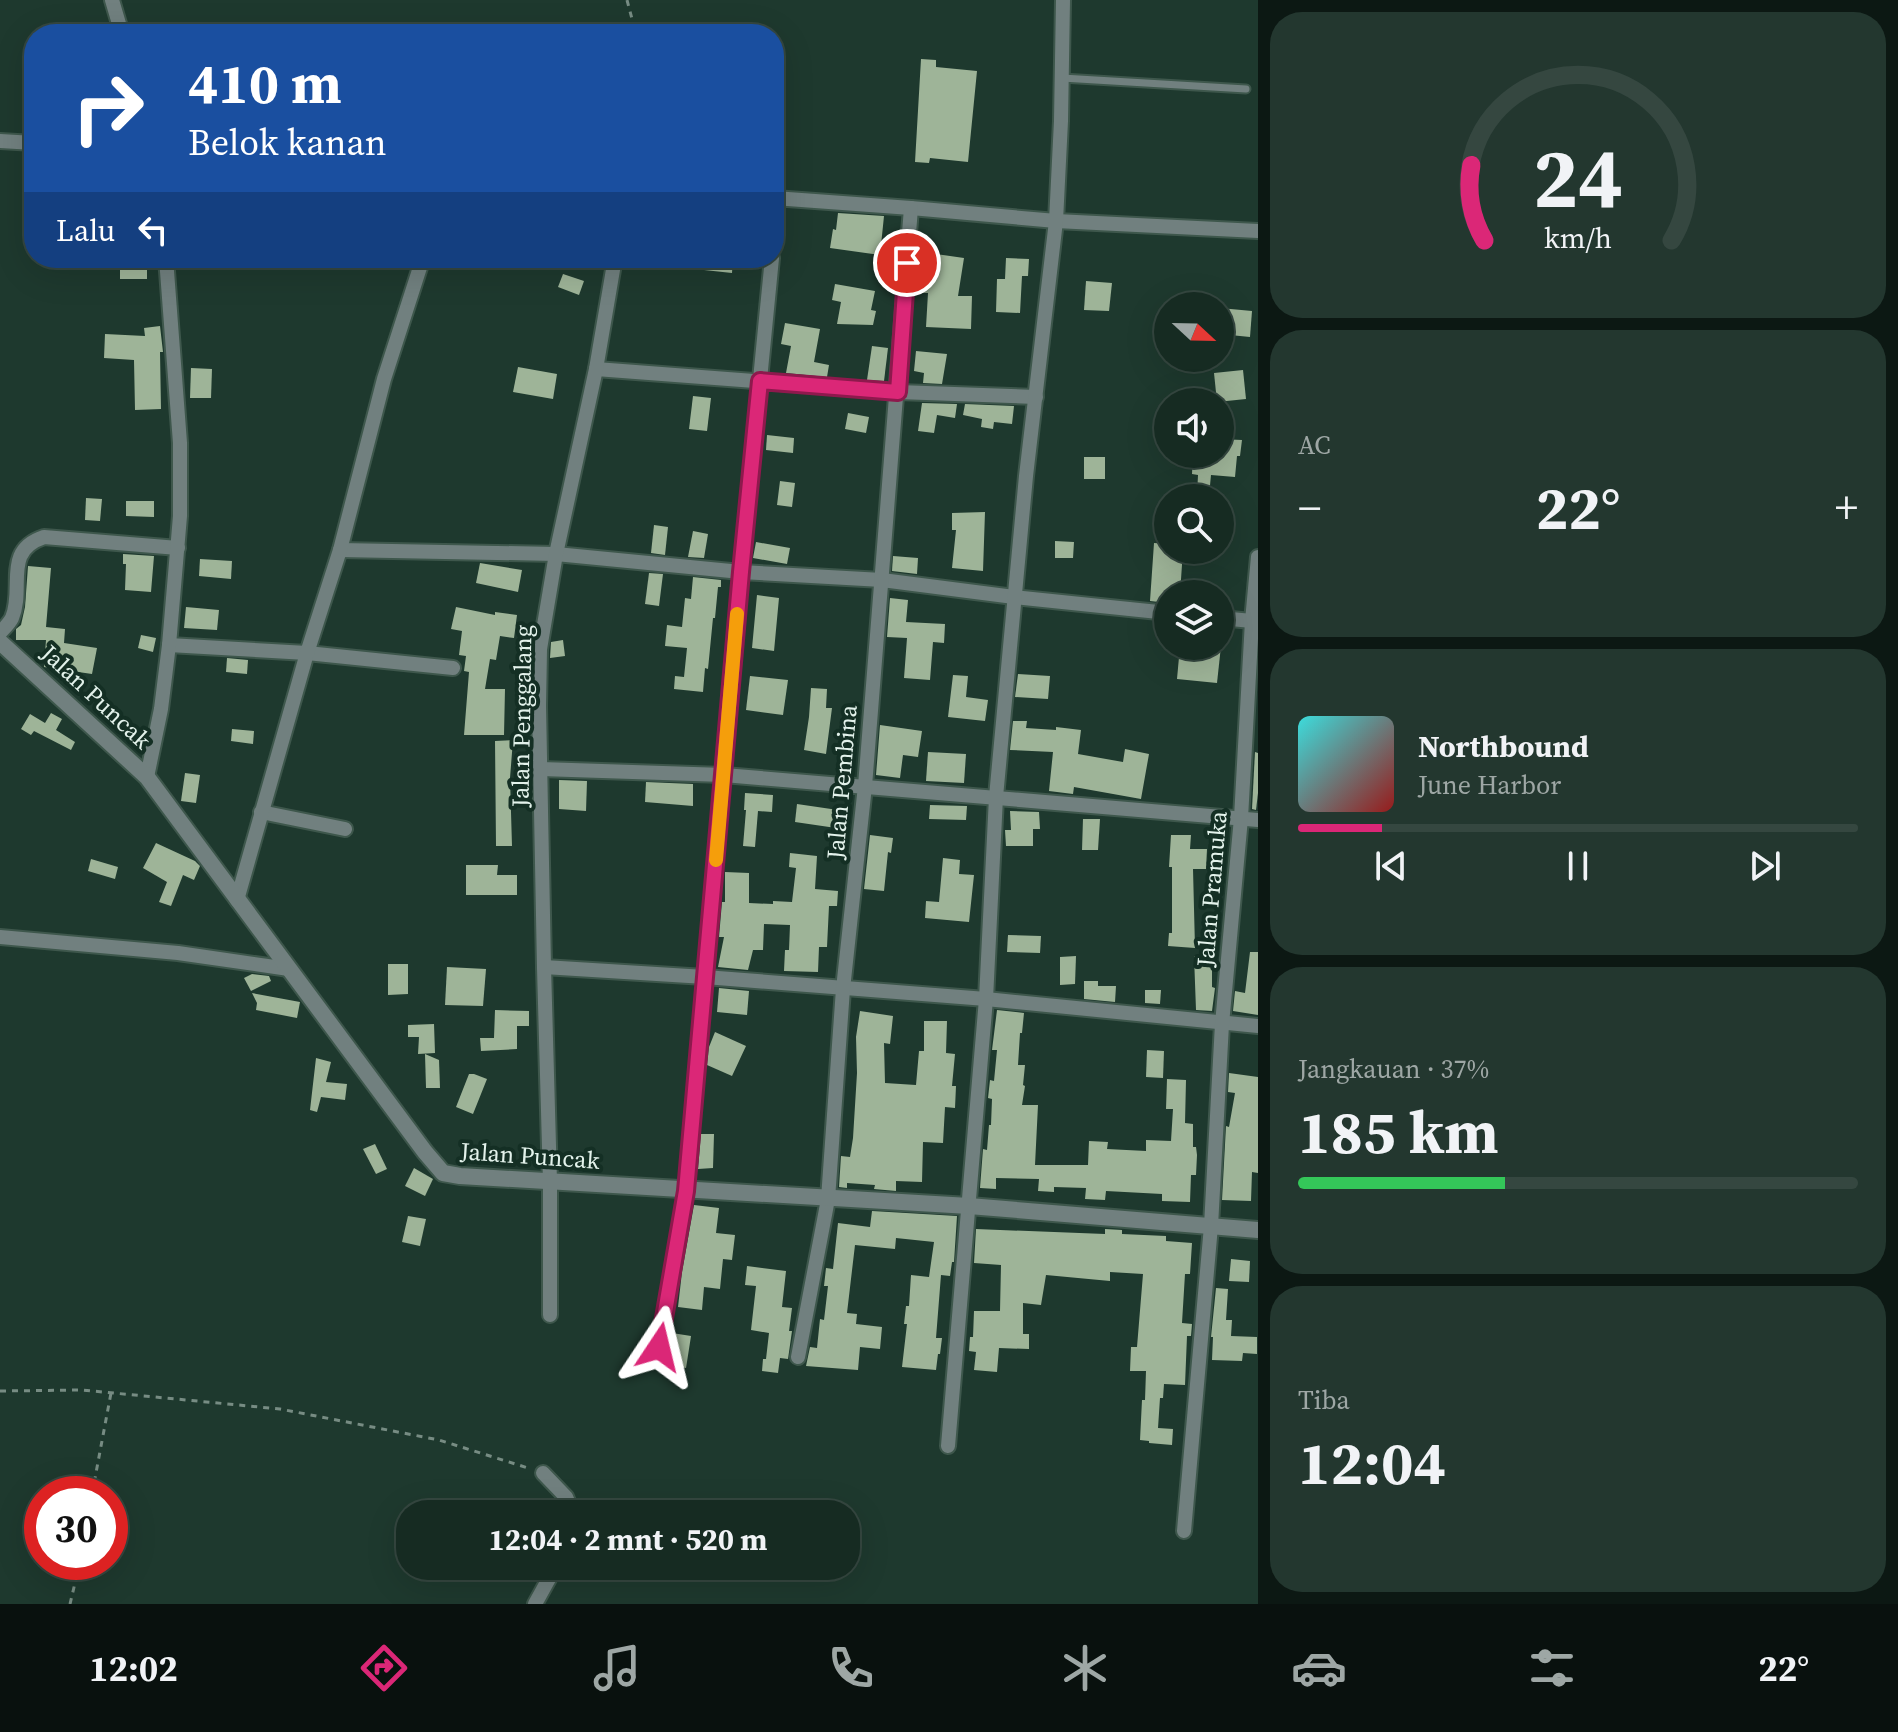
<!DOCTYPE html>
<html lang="id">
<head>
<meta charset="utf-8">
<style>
  :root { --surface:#162b22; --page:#23372f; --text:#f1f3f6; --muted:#9ea7a5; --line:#354740; --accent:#db2777 }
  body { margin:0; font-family:"Source Serif 4",serif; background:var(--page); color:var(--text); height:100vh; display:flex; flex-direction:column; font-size:30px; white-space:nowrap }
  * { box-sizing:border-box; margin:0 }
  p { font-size:26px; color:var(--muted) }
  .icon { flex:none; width:44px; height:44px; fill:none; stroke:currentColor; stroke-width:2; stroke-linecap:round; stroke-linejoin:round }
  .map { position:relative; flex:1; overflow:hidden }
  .side { display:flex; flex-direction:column; gap:12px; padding:12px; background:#0c1813; width:640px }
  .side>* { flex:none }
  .top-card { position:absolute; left:24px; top:24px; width:760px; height:244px; border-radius:32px; box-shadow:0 8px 32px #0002,0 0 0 2px var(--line); background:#1a4fa0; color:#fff; overflow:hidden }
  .needle { width:52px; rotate:112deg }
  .fabs { position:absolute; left:1154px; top:292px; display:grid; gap:16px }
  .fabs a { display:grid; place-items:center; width:80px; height:80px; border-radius:50%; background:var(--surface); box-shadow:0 8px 32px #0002,0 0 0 2px var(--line); font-size:40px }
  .speed { position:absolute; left:24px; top:1476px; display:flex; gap:16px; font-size:40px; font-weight:700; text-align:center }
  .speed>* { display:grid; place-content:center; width:104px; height:104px; border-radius:50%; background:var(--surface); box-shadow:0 8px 32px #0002,0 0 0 2px var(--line); line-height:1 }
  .speed .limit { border:12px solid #d22; background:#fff; color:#111 }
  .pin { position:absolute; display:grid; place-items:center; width:68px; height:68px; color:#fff; margin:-34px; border:4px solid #fff; border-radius:50%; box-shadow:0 2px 8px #0007 }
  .me { position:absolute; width:88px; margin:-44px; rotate:10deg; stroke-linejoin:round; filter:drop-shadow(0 0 6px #0008) }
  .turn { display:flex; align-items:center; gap:28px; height:168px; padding:0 32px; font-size:36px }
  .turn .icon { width:104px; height:104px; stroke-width:2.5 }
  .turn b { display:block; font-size:56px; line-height:68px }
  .then { display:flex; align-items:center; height:76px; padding:0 32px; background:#0003; gap:16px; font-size:30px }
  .big { font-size:60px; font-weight:700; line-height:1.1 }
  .side .tile { flex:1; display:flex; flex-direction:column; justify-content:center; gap:12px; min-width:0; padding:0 28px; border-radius:32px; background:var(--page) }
  .side .dial { align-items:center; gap:0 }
  .dial svg { height:208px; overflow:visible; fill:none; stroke:var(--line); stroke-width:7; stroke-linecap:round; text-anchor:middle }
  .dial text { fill:var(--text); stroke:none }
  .song { display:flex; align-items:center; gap:24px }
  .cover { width:96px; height:96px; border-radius:12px; background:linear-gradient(135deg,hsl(180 70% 55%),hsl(0 70% 35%)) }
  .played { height:8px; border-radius:4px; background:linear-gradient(90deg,var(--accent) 15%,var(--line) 15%) }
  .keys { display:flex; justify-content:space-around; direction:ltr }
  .heat { display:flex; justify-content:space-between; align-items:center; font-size:44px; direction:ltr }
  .charge { height:12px; border-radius:6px; background:linear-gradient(90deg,#34c759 37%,var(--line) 0) }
  .trip { position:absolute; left:396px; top:1500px; width:464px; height:80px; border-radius:32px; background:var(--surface); box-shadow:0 8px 32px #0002,0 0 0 2px var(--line); font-weight:700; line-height:80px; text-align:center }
  .tabs { display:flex; height:128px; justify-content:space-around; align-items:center; background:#09110e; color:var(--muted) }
  .tabs .icon { width:56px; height:56px }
  .tabs .active { color:var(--accent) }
  .tabs b { font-size:36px; color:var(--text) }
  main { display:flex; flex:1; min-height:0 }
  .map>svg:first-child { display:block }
</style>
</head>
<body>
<main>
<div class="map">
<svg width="1258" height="1604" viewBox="0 0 1258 1604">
  <rect width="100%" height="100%" fill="#1e392e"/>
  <g fill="#9eb498">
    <polygon points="921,59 936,60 936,67 977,71 968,162 930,158 929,163 915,162"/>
    <polygon points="838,213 884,216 880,255 830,248 833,229 836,230"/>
    <polygon points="929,253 964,258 958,296 972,296 971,329 926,327 928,293 922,293"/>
    <polygon points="120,258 147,259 147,279 120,279"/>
    <polygon points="705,258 733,258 732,273 704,270"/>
    <polygon points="1006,258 1029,259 1028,276 1022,276 1020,313 996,312 997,279 1005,279"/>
    <polygon points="563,274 584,281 579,295 558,287"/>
    <polygon points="1086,281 1112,283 1109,311 1084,310"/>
    <polygon points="835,284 875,291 871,310 876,311 873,325 837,324 841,302 832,300"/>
    <polygon points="1220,308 1252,311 1250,337 1220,334"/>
    <polygon points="785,323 820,329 814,362 829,365 827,377 786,373 791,346 781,344"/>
    <polygon points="160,326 163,352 160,352 161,409 135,410 134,360 104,358 105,334 145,336 144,328"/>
    <polygon points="872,346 888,348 884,381 867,380"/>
    <polygon points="916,351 947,354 942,384 923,383 924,373 914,371"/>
    <polygon points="518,367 557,374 553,399 513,392"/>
    <polygon points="191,368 212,369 211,398 190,398"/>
    <polygon points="1243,370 1246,399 1217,402 1214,373"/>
    <polygon points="693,396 711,398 707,431 689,429"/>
    <polygon points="922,403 957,404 955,418 937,415 934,433 918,431"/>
    <polygon points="965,404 1014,406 1012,424 994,422 993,429 981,427 982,419 963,415"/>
    <polygon points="848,413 869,417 866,433 845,429"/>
    <polygon points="767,435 794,438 793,453 766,450"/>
    <polygon points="1220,439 1242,440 1240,456 1237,456 1235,477 1211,475 1209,496 1197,495 1198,475 1192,474 1193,454 1220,454"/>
    <rect x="1084" y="457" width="21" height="22"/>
    <polygon points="780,481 795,483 792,507 777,505"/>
    <polygon points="86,498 102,499 100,521 85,520"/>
    <polygon points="126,501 154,501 154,517 126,516"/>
    <polygon points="985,512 983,571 952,568 956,530 952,530 952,513"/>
    <polygon points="1220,521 1234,522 1232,541 1220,540"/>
    <polygon points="654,525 668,527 665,555 651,553"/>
    <polygon points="693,531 708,534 704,558 688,557"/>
    <polygon points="1055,541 1074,542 1073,558 1055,558"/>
    <polygon points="756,542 790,548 787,564 753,558"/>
    <polygon points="1154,543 1168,544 1168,550 1183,550 1180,594 1168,594 1168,603 1150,601"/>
    <polygon points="123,554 154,556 151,592 125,590 126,564 123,564"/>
    <polygon points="893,556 918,558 917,574 892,571"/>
    <polygon points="200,559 232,561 231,579 199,576"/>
    <polygon points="480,563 522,570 518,592 476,583"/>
    <polygon points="28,566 51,568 46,627 65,629 64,643 97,648 92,674 44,667 46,640 16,640 16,629 21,625 25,607"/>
    <polygon points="649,573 663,574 659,606 645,604"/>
    <polygon points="693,577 721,580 721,587 718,587 715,618 713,618 708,669 705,668 703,692 674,689 675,676 684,677 687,648 665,646 667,625 682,627 685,598 691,599"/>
    <polygon points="757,595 779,598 774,651 752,648"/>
    <polygon points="890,598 908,600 906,622 945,624 944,643 933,642 930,680 904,678 907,638 887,637"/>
    <polygon points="186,607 219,610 217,630 184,628"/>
    <polygon points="456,607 495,615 495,612 517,615 514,638 500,636 496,660 490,659 485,689 505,689 504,735 464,735 469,672 464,671 466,656 459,655 462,631 451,629"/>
    <polygon points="141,635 156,638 153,652 138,648"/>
    <polygon points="563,640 565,656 550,658 551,642"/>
    <polygon points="1180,646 1221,646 1217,683 1177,679"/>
    <polygon points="227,658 248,660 247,674 226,672"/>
    <polygon points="1018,674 1050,676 1048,699 1015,697"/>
    <polygon points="953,675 968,676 966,697 988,700 985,721 948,717"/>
    <polygon points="750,676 788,680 783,715 746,710"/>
    <polygon points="811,688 827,689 826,708 832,708 826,754 804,750 809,717"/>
    <polygon points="51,713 62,719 56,730 75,742 71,750 34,731 31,735 21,729 30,714 45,723"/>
    <polygon points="1013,721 1027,721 1026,728 1056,730 1056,727 1081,730 1078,754 1123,762 1125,749 1149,754 1141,799 1074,787 1073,794 1049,791 1053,752 1010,750"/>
    <polygon points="880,725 922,731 918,757 903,755 900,778 876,775"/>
    <polygon points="232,729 254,731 253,744 231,741"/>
    <polygon points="513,740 510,778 512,846 496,846 495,741"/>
    <polygon points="928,752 966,754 964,783 926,781"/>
    <polygon points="1255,752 1258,753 1258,793 1256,810 1252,809"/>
    <polygon points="185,773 200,775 196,803 181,801"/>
    <polygon points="559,780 587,781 586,811 559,809"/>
    <polygon points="646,782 693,784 693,806 645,802"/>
    <polygon points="745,793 773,795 772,812 758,811 755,847 743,846 746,810 744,810"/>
    <polygon points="797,804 838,810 836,828 795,822"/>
    <polygon points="930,805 967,806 966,820 929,819"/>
    <polygon points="1010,811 1039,812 1040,829 1033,829 1033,846 1006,846 1005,830 1011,830"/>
    <polygon points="1083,819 1100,819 1098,850 1082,850"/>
    <polygon points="870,835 893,838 891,853 888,852 884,891 864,889"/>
    <polygon points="1171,835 1191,835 1190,849 1207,849 1206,869 1193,869 1195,948 1168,946 1169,933 1172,933 1172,867 1169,867"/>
    <polygon points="156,843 195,861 200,866 194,880 183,875 171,906 159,902 167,882 143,868"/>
    <polygon points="790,853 817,856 815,889 838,891 837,906 829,906 827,947 819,947 818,972 784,971 785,950 789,950 790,925 764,924 763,950 753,950 748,970 718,967 724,937 719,937 722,902 725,902 725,872 749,873 749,903 773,904 773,901 792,902 796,868 789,867"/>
    <polygon points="943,858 960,860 959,874 974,875 969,922 925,918 926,901 939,902"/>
    <polygon points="91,859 118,867 115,879 88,871"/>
    <polygon points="466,865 498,865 497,875 517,875 517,895 466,895"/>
    <polygon points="1008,935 1041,936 1040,953 1007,952"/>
    <polygon points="1250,952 1258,952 1258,1015 1233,1011 1235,991 1245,993"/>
    <polygon points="1076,956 1075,984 1060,985 1060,957"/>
    <polygon points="1194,956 1212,956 1212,987 1215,988 1212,1011 1196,1010"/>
    <polygon points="388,964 408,964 408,994 388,995"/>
    <polygon points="447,967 486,969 483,1006 445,1005"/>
    <polygon points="252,974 269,976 271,981 251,991 244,978"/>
    <polygon points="1084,981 1098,981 1098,986 1116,986 1115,1002 1084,999"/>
    <polygon points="719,988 749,991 747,1015 717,1012"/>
    <polygon points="1145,990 1161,990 1160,1004 1145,1003"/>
    <polygon points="252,993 300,1002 297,1018 256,1010 257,1003"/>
    <polygon points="495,1010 529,1011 529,1026 517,1026 517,1049 481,1051 480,1038 494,1038"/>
    <polygon points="997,1010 1024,1013 1022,1033 1020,1033 1018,1065 1025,1065 1023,1085 1025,1086 1022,1105 1038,1105 1035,1165 1088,1165 1089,1141 1108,1142 1107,1149 1146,1151 1146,1140 1171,1141 1173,1109 1166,1109 1167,1079 1186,1080 1185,1123 1193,1124 1193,1147 1196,1147 1197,1155 1196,1175 1191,1175 1190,1202 1162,1201 1162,1194 1106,1191 1105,1200 1085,1199 1086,1188 1054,1187 1054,1192 1038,1191 1039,1179 996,1178 996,1189 980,1188 983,1149 987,1150 989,1125 991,1125 992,1099 988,1098 990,1080 994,1081 997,1050 992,1050"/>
    <polygon points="860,1011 893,1016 890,1044 884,1043 885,1083 916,1085 919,1051 924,1051 924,1021 947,1021 946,1053 955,1054 952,1086 956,1086 955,1108 945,1107 943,1143 923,1142 922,1182 896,1181 896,1191 874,1189 875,1185 847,1183 847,1188 839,1187 841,1156 850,1157 853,1138 857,1073 856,1037"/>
    <polygon points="434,1024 435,1053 418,1054 419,1037 408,1037 408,1025"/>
    <polygon points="715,1032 746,1046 732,1076 707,1065 709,1047"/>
    <polygon points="1147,1050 1164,1051 1163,1078 1146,1077"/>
    <polygon points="425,1054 439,1060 440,1088 426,1088"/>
    <polygon points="316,1058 331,1062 326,1082 347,1084 345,1100 321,1097 317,1112 310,1110"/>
    <polygon points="1229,1073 1258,1077 1258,1173 1252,1172 1251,1201 1222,1200 1226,1126 1229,1127 1235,1093 1228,1092"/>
    <polygon points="469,1074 474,1074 487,1079 473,1114 456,1107"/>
    <polygon points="701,1134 714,1134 713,1168 698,1169"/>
    <polygon points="375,1144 387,1169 376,1174 363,1149"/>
    <polygon points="414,1168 433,1179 425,1196 405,1186"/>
    <polygon points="694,1205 719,1208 716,1233 735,1235 732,1260 723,1259 720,1289 704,1287 702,1310 678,1307 682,1272"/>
    <polygon points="872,1211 957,1216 954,1262 952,1262 950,1276 941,1275 936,1338 942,1338 940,1354 938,1354 936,1370 902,1367 907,1324 904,1324 906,1306 909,1306 911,1275 929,1277 934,1242 896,1238 895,1249 855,1245 847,1313 857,1314 856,1324 882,1327 880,1349 860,1347 858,1370 806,1366 810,1347 817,1348 820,1319 824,1320 828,1286 824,1286 826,1268 833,1269 838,1223 870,1227"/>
    <polygon points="408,1216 426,1219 420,1246 402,1242"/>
    <polygon points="976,1229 1105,1234 1105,1229 1122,1230 1122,1234 1166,1236 1166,1241 1192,1243 1190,1274 1185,1274 1182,1323 1192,1324 1191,1336 1187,1336 1185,1385 1164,1384 1163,1398 1160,1398 1158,1428 1173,1429 1172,1445 1149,1443 1149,1441 1140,1440 1142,1400 1145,1400 1146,1371 1130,1371 1131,1347 1137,1347 1143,1274 1110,1272 1110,1281 1046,1275 1041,1305 1023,1303 1023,1334 1029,1334 1029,1349 999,1348 997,1372 974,1370 976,1352 969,1351 970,1337 973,1337 974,1311 1000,1311 1001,1265 974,1263"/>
    <polygon points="1231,1259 1250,1261 1249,1282 1229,1281"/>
    <polygon points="747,1266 786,1271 782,1307 792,1308 789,1331 792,1331 788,1359 780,1358 778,1373 762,1371 763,1359 766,1359 769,1333 751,1330 756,1286 745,1285"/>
    <polygon points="1216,1288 1228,1289 1226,1320 1232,1320 1231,1336 1257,1337 1257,1354 1243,1353 1242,1361 1212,1360 1213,1337 1211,1337"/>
    <polygon points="672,1333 691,1336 686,1368 667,1365"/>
  </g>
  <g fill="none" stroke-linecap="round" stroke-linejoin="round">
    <g stroke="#3e574c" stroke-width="11">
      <polyline id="service" points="1062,78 1246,89"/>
    </g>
    <g stroke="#3e574c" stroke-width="18">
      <g id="minor">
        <polyline points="112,0 122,34"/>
        <polyline points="0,141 34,143"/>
        <polyline points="774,198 911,208 1056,221 1258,231"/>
        <polyline points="774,235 777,198"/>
        <polyline points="596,369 898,392 1036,397"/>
        <polyline points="340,550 556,554 741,572 882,580 1014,597 1168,613"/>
        <polyline points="1220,618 1252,621"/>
        <path d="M 0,633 C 4,628 9,624 12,618 C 25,587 2,551 44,537 L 178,548"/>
        <polyline points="169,645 307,653 453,668"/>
        <polyline points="541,769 724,775 1258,820"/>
        <polyline points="147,777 161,709 169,645 180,516 180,443 166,258"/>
        <polyline points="261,812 345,829"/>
        <polyline points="237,900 307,653 340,550 384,379 423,258"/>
        <polyline points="0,937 178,953 289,969"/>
        <polyline points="544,967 705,977 986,999 1258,1026"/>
        <polyline points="550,1315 550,1182 544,967 539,706 540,649 556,554 596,369 615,258"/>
        <polyline points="659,1347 686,1191 741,572 772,258"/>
        <polyline points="798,1357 828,1199 843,989 865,786 911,208"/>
        <polyline points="948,1446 986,999 996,797 1026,476 1056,221 1061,121 1063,0"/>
        <polyline points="543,1473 566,1497 573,1514"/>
        <polyline points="1184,1531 1211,1226 1222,1024 1241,818 1252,621 1258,557"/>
        <polyline points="535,1604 556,1566"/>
      </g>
    </g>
    <g stroke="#3e574c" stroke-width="20">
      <polyline id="tertiary" points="0,642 147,777 425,1152 443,1173 460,1176 969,1206 1258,1230"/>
    </g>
    <g stroke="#778c83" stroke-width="3" stroke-dasharray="6 6" stroke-linecap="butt">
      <polyline points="627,0 636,34"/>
      <polyline points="0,1391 82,1390 280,1409 439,1440 528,1468"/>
      <polyline points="92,1494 111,1393"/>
      <polyline points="70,1604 80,1562"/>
    </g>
    <use href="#service" stroke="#71807f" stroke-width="7"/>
    <use href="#minor" stroke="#71807f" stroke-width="14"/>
    <use href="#tertiary" stroke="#71807f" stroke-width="16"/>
  </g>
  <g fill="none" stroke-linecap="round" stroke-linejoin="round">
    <g stroke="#8e194d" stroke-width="20">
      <polyline id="route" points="659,1347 686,1191 741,572 760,381 898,392 907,263"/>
    </g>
    <use href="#route" stroke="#db2777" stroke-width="14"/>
    <polyline stroke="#f59e0b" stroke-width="14" points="716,860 737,614"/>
  </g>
  <g text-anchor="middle" stroke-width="8" stroke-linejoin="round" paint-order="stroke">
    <g font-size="24" fill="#e3f2eb" stroke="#142f24">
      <text transform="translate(96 697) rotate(43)" y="8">Jalan Puncak</text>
      <text transform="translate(522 716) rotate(-89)" y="8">Jalan Penggalang</text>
      <text transform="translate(842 782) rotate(-85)" y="8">Jalan Pembina</text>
      <text transform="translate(1212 889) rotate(-85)" y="8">Jalan Pramuka</text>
      <text transform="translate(530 1156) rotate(4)" y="8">Jalan Puncak</text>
    </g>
  </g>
</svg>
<div class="fabs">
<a><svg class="needle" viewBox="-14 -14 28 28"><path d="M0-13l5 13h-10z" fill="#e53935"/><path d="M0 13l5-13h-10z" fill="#9ea7a5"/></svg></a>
<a><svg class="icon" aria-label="sound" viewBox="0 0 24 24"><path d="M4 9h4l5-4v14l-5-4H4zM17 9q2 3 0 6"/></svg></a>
<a><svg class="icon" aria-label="search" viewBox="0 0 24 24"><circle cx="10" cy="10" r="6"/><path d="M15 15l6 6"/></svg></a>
<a><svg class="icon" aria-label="layers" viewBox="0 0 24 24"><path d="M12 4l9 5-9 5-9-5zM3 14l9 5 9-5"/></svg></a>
</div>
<div class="speed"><div class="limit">30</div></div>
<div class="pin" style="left:907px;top:263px;background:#d93025"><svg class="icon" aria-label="arrive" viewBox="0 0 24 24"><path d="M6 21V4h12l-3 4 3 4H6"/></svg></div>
<svg class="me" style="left:659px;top:1347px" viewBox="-20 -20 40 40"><path d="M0-17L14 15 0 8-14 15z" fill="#db2777" stroke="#fff" stroke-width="4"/></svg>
<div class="trip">12:04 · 2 mnt · 520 m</div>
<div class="top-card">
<div class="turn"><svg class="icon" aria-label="right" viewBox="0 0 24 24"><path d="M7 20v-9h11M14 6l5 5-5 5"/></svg><div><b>410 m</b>Belok kanan</div></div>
<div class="then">Lalu<svg class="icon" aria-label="left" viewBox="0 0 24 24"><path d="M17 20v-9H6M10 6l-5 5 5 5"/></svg></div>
</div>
</div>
<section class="side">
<div class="tile dial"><svg viewBox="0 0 100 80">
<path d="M14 69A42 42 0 1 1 86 69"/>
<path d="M14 69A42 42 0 0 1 9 40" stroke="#db2777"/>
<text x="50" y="56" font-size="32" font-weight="700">24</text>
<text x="50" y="72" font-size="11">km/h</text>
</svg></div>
<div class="tile"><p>AC</p>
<div class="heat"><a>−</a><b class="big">22°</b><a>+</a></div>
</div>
<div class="tile">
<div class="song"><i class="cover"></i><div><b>Northbound</b><p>June Harbor</p></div></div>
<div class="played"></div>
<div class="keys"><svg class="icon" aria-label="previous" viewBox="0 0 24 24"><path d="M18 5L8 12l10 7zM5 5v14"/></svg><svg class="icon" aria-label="pause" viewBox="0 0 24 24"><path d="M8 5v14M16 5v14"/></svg><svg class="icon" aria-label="next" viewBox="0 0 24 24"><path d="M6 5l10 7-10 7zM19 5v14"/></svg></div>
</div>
<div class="tile"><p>Jangkauan · 37%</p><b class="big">185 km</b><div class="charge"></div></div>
<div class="tile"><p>Tiba</p><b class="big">12:04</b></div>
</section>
</main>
<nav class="tabs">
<b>12:02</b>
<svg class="icon active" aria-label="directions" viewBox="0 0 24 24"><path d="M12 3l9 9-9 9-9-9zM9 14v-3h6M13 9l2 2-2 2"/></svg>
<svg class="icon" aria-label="music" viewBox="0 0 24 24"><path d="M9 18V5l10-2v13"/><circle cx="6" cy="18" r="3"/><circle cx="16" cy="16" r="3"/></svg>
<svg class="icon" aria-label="phone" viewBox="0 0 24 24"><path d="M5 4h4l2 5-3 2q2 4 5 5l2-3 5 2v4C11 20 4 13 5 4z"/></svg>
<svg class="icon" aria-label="climate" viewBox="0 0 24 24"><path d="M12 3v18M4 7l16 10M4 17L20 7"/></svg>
<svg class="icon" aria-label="car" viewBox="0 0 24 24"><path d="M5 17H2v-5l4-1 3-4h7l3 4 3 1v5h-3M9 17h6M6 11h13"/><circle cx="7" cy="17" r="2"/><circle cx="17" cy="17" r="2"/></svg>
<svg class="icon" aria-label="filters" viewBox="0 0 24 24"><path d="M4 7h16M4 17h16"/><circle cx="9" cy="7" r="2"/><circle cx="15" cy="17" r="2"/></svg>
<b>22°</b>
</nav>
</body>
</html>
